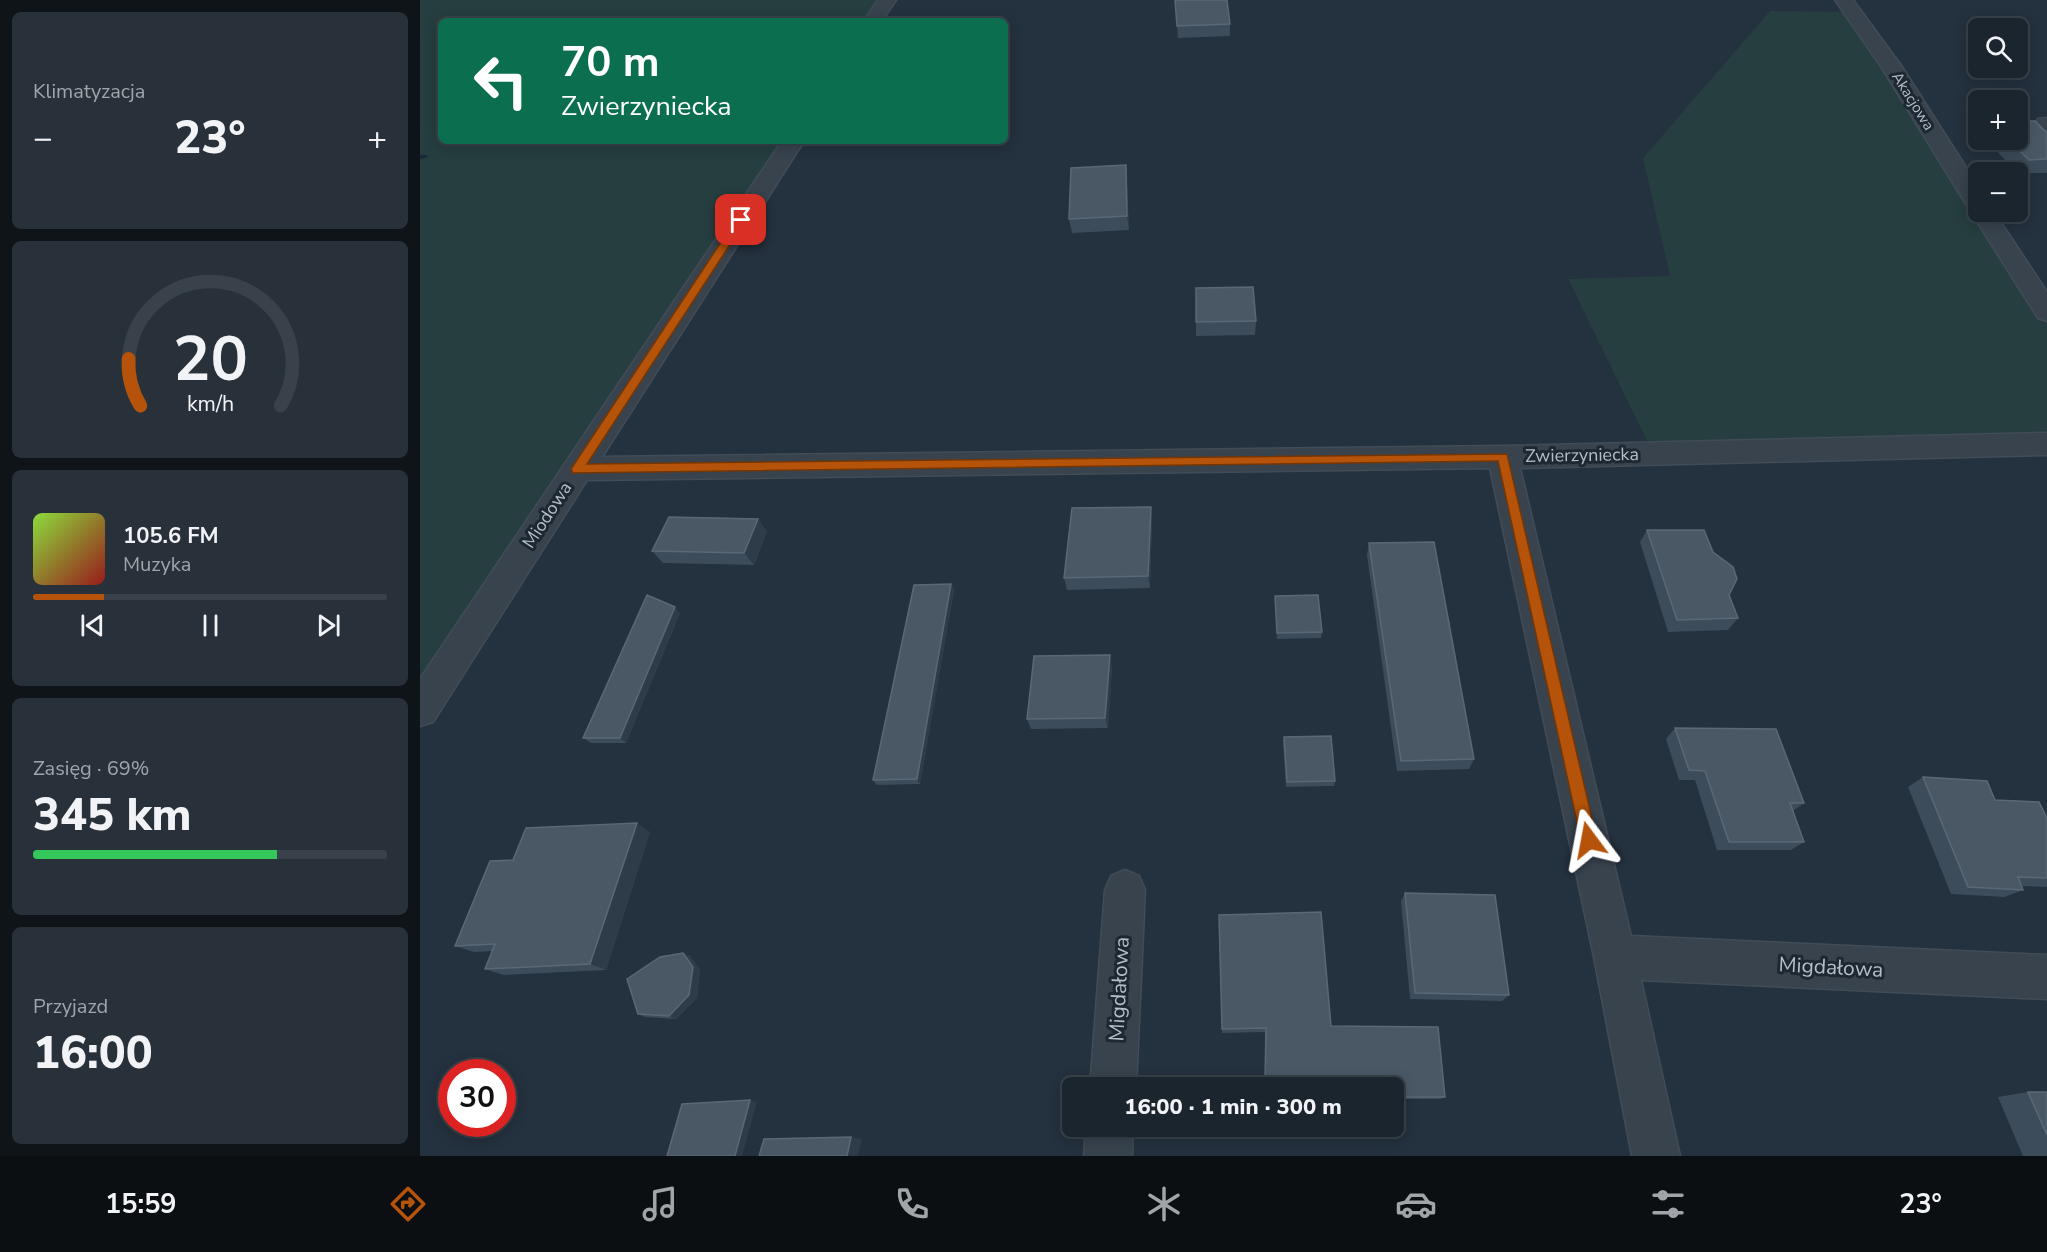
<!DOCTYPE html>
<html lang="pl">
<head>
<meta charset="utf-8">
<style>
  :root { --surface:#1b252e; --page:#28313a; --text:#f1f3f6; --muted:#a0a5aa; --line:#39424a; --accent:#b45309 }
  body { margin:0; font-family:"Nunito Sans",sans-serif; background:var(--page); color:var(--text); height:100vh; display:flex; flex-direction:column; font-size:22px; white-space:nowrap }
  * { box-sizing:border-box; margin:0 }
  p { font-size:20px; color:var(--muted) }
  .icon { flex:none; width:33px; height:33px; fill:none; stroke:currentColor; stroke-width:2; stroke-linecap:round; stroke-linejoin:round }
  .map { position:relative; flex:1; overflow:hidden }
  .panel { display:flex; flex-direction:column; gap:12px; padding:12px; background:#0f1419; width:420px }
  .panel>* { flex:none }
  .guide { position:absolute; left:18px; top:18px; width:570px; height:126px; border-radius:9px; box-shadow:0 3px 15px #0003,0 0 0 2px var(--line); background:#0b6e4f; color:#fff; overflow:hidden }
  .controls { position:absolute; left:1548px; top:18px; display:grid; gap:12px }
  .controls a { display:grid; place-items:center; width:60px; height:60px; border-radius:9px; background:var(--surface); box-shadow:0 3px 15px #0003,0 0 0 2px var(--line); font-size:30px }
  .speed { position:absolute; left:18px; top:1059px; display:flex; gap:12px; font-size:30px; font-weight:700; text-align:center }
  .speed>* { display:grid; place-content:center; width:78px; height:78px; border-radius:50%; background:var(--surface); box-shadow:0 3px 15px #0003,0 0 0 2px var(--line); line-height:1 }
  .speed .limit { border:9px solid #d22; background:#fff; color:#111 }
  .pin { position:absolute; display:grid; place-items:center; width:51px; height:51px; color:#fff; margin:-26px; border-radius:12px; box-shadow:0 3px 9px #0006 }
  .me { position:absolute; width:66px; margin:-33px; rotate:347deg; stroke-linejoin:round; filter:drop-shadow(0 0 4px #0008) }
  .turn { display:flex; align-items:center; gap:21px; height:126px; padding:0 24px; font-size:27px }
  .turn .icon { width:78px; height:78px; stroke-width:2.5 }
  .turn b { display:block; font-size:42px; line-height:51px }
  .big { font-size:45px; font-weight:800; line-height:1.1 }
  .panel .tile { flex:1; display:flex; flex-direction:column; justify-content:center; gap:9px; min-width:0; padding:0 21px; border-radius:9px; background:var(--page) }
  .panel .dial { align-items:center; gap:0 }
  .dial svg { height:156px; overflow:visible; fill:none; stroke:var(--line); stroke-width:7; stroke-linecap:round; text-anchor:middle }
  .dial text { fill:var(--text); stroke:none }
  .song { display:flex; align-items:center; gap:18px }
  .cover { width:72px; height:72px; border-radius:9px; background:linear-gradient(135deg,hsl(90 70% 55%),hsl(0 70% 35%)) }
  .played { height:6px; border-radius:3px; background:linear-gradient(90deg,var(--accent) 20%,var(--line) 20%) }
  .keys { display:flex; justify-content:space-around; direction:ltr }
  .heat { display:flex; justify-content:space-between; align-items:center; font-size:33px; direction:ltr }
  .charge { height:9px; border-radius:4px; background:linear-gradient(90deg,#34c759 69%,var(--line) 0) }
  .trip { position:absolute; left:642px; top:1077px; width:342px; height:60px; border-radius:9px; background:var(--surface); box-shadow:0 3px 15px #0003,0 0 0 2px var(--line); font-weight:800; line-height:60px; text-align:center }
  .tab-bar { display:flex; height:96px; justify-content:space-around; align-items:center; background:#0b0f12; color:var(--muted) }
  .tab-bar .icon { width:42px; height:42px }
  .tab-bar .on { color:var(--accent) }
  .tab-bar b { font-size:27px; color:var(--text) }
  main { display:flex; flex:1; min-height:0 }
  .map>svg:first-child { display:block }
</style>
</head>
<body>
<main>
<section class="panel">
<div class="tile"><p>Klimatyzacja</p>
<div class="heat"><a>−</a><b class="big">23°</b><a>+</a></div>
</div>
<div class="tile dial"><svg viewBox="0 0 100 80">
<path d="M14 69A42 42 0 1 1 86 69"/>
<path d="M14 69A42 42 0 0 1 8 45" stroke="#b45309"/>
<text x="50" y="56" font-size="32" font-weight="700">20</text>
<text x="50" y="72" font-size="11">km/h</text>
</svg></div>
<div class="tile">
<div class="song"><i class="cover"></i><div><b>105.6 FM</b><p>Muzyka</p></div></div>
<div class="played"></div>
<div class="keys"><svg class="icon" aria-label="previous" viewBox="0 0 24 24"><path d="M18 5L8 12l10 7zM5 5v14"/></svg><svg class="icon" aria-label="pause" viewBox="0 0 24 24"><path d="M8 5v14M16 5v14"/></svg><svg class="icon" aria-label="next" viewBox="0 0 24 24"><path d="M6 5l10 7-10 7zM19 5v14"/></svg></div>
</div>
<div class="tile"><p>Zasięg · 69%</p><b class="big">345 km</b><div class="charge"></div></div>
<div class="tile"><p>Przyjazd</p><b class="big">16:00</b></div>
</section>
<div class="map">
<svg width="1627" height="1156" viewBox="0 0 1627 1156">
  <rect width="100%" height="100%" fill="#24313e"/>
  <g fill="#263e3f">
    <polygon points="0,0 467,0 453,21 21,21 21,141 373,141 0,710"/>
    <polygon points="1350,11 1433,12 1558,204 1558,212 1563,212 1627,312 1627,444 1233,453 1148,279 1250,276 1223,158"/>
  </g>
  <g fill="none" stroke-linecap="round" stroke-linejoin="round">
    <polygon fill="#18293c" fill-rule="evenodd" points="0,155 7,155 8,157 0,159"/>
    <g stroke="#414c57" stroke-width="3">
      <g id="minor">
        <polygon points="458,0 476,0 462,21 444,21"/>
        <polygon points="1415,0 1433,0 1482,67 1558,186 1558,212 1574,212 1627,292 1627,321 1618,318 1551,212 1553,210 1546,204 1462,68"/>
        <polygon points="1627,118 1627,130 1618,129 1615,124 1618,119"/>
        <polygon points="362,141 384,141 182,457 1083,446 1627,433 1627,455 1100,468 1211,936 1627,955 1627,999 1221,980 1260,1156 1212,1156 1174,957 1070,468 167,480 13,722 0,726 0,679"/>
        <polygon points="705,870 719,876 725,890 716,1088 670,1088 685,890 691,876"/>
        <polygon points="666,1126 713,1126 712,1156 664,1156"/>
      </g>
    </g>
    <use href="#minor" fill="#38434e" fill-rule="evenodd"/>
  </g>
  <g fill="#3d4c5a">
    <polygon points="755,0 810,24 810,36 758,38"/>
    <polygon points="1627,133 1627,173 1598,173 1566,140 1598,140"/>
    <polygon points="706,165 709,230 652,233 649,219"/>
    <polygon points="836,321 835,335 776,336 776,322"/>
    <polygon points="338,519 347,532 334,565 243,563 232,551"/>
    <polygon points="732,520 730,588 647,590 644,578"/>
    <polygon points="1227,530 1309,595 1318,618 1308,630 1248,632 1220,542"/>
    <polygon points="949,543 1054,759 1049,769 977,771 947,555"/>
    <polygon points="531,584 534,590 500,784 457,785 453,780"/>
    <polygon points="855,596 902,632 901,638 857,639"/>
    <polygon points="260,613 206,743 171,743 163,738"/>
    <polygon points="692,667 688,728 611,729 607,719"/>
    <polygon points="1255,728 1384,803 1373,811 1384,842 1371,850 1297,850 1275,780 1259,780 1246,739"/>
    <polygon points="864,737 915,781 914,786 866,787 863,742"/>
    <polygon points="1503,777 1575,800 1627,818 1627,887 1602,886 1603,890 1584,897 1531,894 1488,787"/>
    <polygon points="230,832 186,970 84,975 65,969 72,951 54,952 35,946 93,860"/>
    <polygon points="985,893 1089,995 1082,1001 990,999 981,901"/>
    <polygon points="799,915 911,1026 1025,1097 1021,1099 974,1099 974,1088 966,1088 966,1086 845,1084 845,1032 802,1033"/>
    <polygon points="263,953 270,956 280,970 277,998 256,1019 225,1017 218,1014"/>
    <polygon points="1608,1092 1627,1092 1627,1156 1603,1156 1578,1097"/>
  </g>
  <g fill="#2e3c4a">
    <polygon points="706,165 707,179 709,230 707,216"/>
    <polygon points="731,507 732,520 730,588 728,576"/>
    <polygon points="338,519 347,532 334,565 324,553"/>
    <polygon points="531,584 534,590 500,784 497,779"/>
    <polygon points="255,607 260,613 206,743 200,738"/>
    <polygon points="690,655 692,667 688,728 685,718"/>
    <polygon points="217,823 230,832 186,970 170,964"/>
    <polygon points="263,953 270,956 280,970 277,998 256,1019 249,1016"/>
    <polygon points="330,1100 337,1102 322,1156 315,1156"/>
    <polygon points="431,1137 442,1139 438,1156 427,1156"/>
  </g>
  <g fill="#4a5866" stroke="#5a6876" stroke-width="1.5">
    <polygon points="755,0 807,0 810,24 757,26"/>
    <polygon points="1598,121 1615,121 1627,133 1627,159 1609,160 1589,140 1598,140"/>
    <polygon points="706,165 707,216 649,219 651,168"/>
    <polygon points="833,287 836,321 776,322 776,288"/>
    <polygon points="731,507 728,576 644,578 652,508"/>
    <polygon points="249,517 338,519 324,553 232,551"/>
    <polygon points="1227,530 1284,530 1293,552 1313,567 1317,579 1309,595 1318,618 1257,620"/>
    <polygon points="1014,542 1054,759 981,761 949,543"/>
    <polygon points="531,584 497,779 453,780 494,585"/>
    <polygon points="227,595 255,607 200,738 163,738"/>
    <polygon points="898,595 902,632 857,633 855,596"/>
    <polygon points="690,655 685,718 607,719 614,656"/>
    <polygon points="1255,728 1356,729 1384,803 1370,803 1384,842 1309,842 1285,771 1269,770"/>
    <polygon points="911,736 915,781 867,782 864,737"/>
    <polygon points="1503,777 1567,781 1575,800 1619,802 1627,818 1627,878 1598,877 1603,890 1548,887"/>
    <polygon points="217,823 170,964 65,969 75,944 35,946 70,861 93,860 106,828"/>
    <polygon points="985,893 1075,895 1089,995 995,993"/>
    <polygon points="901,912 911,1026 1018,1027 1025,1097 974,1097 974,1088 970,1088 970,1084 845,1081 846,1028 802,1029 799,915"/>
    <polygon points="263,953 273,967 269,995 249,1016 218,1014 207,979 240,957"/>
    <polygon points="1608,1092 1627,1092 1627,1135"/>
    <polygon points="330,1100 315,1156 247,1156 262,1104"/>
    <polygon points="431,1137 427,1156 339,1156 344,1139"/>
  </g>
  <polygon fill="#b45309" stroke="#753606" stroke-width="1.5" points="317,218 326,220 167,464 1087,454 1177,840 1175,846 1169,849 1163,846 1161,840 1078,461 153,473 151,469 153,466"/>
  <g text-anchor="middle" stroke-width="6" stroke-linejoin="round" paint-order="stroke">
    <g font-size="15" fill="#b4bec9" stroke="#1d2833">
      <text transform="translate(1493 101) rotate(58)" y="5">Akacjowa</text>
    </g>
    <g font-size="18" fill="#b4bec9" stroke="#1d2833">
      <text transform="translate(1162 455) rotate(-1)" y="6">Zwierzyniecka</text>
      <text transform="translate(127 515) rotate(-57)" y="6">Miodowa</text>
    </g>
    <g font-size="21" fill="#b4bec9" stroke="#1d2833">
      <text transform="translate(1411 967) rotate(3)" y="7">Migdałowa</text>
      <text transform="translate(699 989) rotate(-87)" y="7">Migdałowa</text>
    </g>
  </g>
</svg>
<div class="controls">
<a><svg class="icon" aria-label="search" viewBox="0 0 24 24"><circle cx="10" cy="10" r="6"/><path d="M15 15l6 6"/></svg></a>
<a>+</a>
<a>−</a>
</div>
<div class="speed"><div class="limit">30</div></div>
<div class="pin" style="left:321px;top:220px;background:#d93025"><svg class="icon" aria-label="arrive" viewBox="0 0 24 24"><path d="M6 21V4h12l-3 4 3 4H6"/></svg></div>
<svg class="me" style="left:1169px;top:840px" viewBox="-20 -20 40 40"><path d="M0-17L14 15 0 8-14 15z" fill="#b45309" stroke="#fff" stroke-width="4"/></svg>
<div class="trip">16:00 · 1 min · 300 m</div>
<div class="guide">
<div class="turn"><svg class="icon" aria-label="left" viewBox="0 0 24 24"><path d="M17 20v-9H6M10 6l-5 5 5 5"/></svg><div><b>70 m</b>Zwierzyniecka</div></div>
</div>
</div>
</main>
<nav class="tab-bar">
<b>15:59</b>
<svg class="icon on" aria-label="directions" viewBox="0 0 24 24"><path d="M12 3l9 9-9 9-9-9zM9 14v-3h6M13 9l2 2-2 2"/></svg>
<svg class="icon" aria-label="music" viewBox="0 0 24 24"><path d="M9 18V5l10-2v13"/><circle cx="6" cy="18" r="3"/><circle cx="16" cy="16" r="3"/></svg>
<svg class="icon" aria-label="phone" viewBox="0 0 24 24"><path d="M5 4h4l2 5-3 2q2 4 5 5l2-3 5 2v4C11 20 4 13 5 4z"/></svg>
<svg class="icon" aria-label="climate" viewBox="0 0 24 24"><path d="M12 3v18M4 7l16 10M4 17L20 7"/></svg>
<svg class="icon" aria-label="car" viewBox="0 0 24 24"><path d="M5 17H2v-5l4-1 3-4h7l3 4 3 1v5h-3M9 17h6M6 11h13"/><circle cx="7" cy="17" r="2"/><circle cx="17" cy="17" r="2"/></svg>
<svg class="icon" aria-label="filters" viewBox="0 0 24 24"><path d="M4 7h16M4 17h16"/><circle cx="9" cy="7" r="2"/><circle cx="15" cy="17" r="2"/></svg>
<b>23°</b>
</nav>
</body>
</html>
